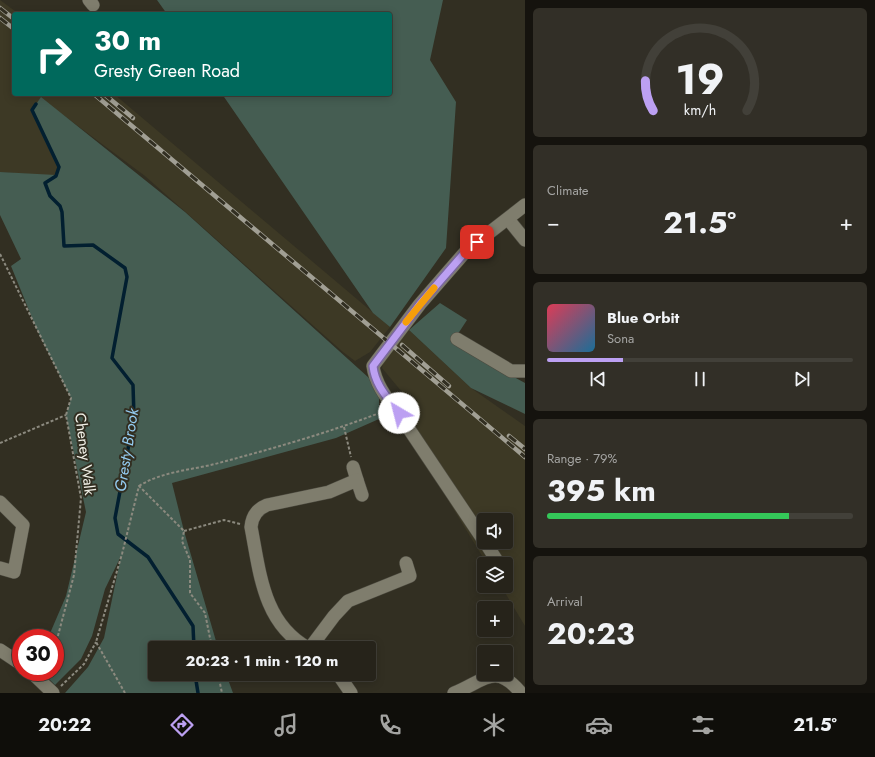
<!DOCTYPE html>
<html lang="en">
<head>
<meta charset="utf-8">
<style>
  :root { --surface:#26231a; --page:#322f27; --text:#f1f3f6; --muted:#a4a4a2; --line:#424039; --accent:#bca0f2 }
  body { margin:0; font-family:Jost,sans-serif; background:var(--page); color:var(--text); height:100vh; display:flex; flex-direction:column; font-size:15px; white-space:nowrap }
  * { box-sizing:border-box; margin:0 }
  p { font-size:13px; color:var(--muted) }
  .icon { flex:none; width:22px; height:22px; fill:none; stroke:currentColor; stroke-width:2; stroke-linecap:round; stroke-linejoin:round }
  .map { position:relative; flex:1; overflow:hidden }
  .side { display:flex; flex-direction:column; gap:8px; padding:8px; background:#15130e; width:350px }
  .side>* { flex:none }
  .top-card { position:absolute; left:12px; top:12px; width:380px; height:84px; border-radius:4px; box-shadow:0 2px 10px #0003,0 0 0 1px var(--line); background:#00695c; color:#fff; overflow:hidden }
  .buttons { position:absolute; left:477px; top:513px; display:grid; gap:8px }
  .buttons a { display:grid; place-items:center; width:36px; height:36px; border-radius:4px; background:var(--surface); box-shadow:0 2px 10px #0003,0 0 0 1px var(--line); font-size:20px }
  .speed { position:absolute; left:12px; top:629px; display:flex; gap:8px; font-size:20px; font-weight:700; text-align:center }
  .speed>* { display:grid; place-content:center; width:52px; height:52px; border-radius:50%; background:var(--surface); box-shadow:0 2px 10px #0003,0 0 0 1px var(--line); line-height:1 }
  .speed .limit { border:6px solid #d22; background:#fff; color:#111 }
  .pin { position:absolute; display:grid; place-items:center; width:34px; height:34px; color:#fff; margin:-17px; border-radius:8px; box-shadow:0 2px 6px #0006 }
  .me { position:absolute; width:44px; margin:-22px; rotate:323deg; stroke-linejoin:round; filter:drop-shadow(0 0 3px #0008) }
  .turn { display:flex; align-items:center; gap:14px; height:84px; padding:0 16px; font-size:18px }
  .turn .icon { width:52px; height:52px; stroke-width:2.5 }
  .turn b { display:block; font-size:28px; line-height:34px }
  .big { font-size:30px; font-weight:700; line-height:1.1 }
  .side .card { flex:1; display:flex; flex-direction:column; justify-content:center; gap:6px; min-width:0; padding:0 14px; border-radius:6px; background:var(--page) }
  .side .dial { align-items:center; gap:0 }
  .dial svg { height:104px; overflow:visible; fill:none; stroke:var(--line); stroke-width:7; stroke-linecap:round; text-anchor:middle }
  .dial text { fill:var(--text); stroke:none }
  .song { display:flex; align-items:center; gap:12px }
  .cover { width:48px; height:48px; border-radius:6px; background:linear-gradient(135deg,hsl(350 70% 55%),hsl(200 70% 35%)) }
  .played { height:4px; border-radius:2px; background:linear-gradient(90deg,var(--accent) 25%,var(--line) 25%) }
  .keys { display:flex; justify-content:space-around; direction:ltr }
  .heat { display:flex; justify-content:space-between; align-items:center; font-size:22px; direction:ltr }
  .charge { height:6px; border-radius:3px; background:linear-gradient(90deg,#34c759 79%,var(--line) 0) }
  .trip { position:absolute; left:148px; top:641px; width:228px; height:40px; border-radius:4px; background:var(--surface); box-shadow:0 2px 10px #0003,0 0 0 1px var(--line); font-weight:700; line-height:40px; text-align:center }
  .dock { display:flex; height:64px; justify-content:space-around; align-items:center; background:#0f0e0a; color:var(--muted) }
  .dock .icon { width:28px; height:28px }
  .dock .selected { color:var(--accent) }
  .dock b { font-size:18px; color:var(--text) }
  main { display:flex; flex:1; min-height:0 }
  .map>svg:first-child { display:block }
</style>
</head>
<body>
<main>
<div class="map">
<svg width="525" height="693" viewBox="0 0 525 693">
  <rect width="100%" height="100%" fill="#322f22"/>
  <g fill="#3d3925" fill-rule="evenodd">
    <polygon points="0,0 19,14 14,14 14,94 114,94 390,327 370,352 355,361 343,352 145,176 51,106 32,110 59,167 56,176 0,172"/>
    <path d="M 409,330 L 471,388 L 525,426 L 525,626 L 501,586 L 506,586 L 506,564 L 487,564 L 423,459 L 394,420 L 399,413 L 412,404 L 382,368 L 383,362 ZM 484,520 L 506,520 L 506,542 L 484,542 Z"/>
  </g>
  <g fill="#455d52">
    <polygon points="157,0 443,0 430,60 456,102 446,248 390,327 373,313 222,94 390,94 390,14 167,14"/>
    <polygon points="41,97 185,212 379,387 379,419 336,438 172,483 184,531 218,648 155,648 155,674 226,674 233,693 65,693 88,667 104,638 121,556 105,589 92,636 81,659 55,685 42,672 55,672 55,638 48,638 66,596 86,512 66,415 71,398 37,330 11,266 21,259 0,215 0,172 56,175 59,167 32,110"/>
    <polygon points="440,303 467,320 452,343 525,383 525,414 471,388 409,330"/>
  </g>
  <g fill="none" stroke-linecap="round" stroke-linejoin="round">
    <g stroke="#021f30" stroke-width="3.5">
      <polyline points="36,104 32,110 59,167 56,176 45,183 50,196 60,206 62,212 64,246 93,245 125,268 127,277 112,358 133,385 134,417 115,518 118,534 148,557 193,626 194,648"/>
      <polyline points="195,674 198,693"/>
    </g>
    <g stroke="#4d4b40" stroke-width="14">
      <g id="minor">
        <polyline points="89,0 93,5"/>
        <polyline points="508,219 525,240"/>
        <polyline points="457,339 511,371 525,371"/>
        <polyline points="353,467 357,480"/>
        <polyline points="0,502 23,525 14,572 0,568"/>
        <path d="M 484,541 C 459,504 434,466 409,429 C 396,408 376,390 373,366 L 420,304 L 467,250 L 525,205"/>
        <polyline points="485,542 499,564"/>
        <path d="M 308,648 C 263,623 260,573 251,527 C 252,516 257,509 267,505 L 329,492 L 357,480 L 362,495"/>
        <polyline points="310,648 334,616 348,601 410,576 406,563"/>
        <polyline points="0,650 21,664"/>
        <polyline points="31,672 53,693"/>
        <polyline points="338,674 351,693"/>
        <path d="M 454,693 C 483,682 495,661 521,693"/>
      </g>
    </g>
    <g stroke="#8c8a7f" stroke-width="2" stroke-dasharray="3 2" stroke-linecap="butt">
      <polyline points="0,254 71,398 66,415 81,498 74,575 55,647"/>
      <polyline points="344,427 351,457"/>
      <polyline points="0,443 66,415"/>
      <path d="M 139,486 C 161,472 190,470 215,464 C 271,449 328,433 382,412"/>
      <polyline points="184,531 224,520 240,524"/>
      <polyline points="218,674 222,693"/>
      <polyline points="61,686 84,664 96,642"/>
      <polyline points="125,693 96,642 122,554 139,486 184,531 182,541 190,560 190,593 205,613 212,648"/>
    </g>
    <use href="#minor" stroke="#7f7d6d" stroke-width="13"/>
    <g stroke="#a19f94" stroke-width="4.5">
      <g id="rail">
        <polyline points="0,8 14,19"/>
        <polyline points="0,18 14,29"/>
        <polyline points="94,94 525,457"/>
        <polyline points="104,94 133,118"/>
        <polyline points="402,345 449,386"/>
        <polyline points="509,436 525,449"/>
      </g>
    </g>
    <use href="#rail" stroke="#322f22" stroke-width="3" stroke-dasharray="9" stroke-linecap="butt"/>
  </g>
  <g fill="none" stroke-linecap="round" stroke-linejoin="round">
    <g stroke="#7a689d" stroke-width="10">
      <path id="route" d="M 399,413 C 387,397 375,385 373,366 L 420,304 L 467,250 L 477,242"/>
    </g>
    <use href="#route" stroke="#bca0f2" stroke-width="7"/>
    <polyline stroke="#f59e0b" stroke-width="7" points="406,322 434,288"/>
  </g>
  <g text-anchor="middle" stroke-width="4" stroke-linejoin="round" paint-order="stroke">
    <g font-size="15" fill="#f0efe6" stroke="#322f22">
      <text transform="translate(85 454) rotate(83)" y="5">Cheney Walk</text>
    </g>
    <g font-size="16" font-style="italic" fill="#94cbf0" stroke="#322f22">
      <text transform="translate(126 450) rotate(-81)" y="6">Gresty Brook</text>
    </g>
  </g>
</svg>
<div class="buttons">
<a><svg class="icon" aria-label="sound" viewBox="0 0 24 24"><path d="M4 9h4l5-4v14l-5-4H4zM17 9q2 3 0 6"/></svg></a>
<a><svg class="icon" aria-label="layers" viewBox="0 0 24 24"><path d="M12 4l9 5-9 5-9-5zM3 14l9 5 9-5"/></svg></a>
<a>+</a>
<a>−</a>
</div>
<div class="speed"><div class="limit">30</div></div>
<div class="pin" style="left:477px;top:242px;background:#d93025"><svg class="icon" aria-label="arrive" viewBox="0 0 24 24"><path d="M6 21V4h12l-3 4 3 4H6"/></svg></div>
<svg class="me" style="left:399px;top:413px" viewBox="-20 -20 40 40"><circle r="19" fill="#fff"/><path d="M0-13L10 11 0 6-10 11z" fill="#bca0f2"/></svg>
<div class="trip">20:23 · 1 min · 120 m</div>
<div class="top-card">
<div class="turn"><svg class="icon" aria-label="right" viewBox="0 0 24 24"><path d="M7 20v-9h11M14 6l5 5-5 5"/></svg><div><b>30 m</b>Gresty Green Road</div></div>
</div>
</div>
<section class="side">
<div class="card dial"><svg viewBox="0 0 100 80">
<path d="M14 69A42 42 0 1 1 86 69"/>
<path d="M14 69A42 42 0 0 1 8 46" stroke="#bca0f2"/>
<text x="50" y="56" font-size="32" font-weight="700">19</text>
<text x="50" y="72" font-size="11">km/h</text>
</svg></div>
<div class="card"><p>Climate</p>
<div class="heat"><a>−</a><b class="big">21.5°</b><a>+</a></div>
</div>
<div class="card">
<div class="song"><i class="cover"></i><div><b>Blue Orbit</b><p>Sona</p></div></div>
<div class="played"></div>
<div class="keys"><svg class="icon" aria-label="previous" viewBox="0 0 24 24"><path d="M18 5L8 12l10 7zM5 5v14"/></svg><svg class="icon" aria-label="pause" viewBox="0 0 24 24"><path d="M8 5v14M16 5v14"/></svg><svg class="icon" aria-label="next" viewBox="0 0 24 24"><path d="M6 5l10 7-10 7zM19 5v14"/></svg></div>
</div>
<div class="card"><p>Range · 79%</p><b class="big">395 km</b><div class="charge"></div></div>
<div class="card"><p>Arrival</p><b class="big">20:23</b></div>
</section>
</main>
<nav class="dock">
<b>20:22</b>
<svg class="icon selected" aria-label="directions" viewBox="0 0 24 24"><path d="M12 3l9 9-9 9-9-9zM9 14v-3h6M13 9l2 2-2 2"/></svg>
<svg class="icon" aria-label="music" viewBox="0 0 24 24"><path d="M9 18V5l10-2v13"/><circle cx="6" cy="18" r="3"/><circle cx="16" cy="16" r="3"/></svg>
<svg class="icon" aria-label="phone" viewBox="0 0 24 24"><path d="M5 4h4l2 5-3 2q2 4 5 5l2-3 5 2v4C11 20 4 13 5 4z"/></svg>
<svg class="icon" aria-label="climate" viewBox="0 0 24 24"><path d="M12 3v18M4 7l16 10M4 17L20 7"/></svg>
<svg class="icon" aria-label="car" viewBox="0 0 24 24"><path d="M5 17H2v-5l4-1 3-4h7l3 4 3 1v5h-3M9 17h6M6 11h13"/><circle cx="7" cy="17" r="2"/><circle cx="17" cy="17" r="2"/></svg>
<svg class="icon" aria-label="filters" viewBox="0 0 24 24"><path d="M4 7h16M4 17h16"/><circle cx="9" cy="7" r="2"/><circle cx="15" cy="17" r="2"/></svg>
<b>21.5°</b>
</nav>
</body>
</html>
